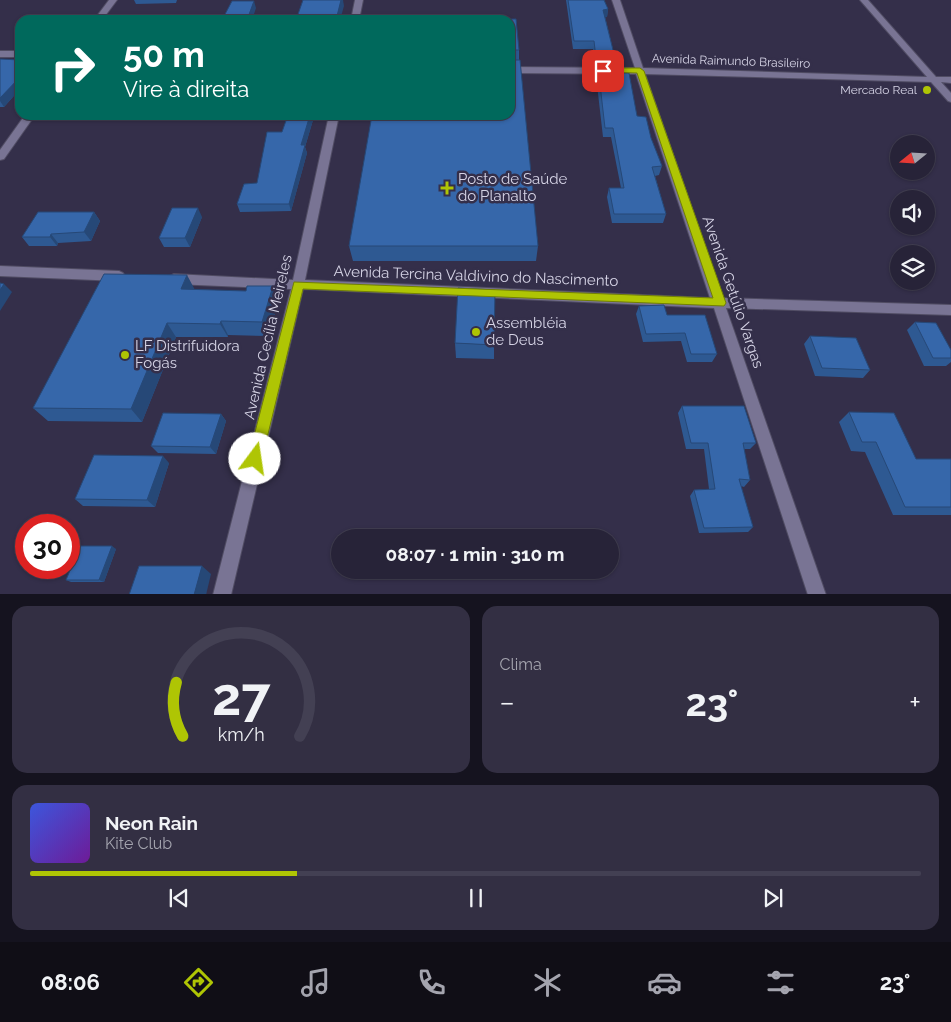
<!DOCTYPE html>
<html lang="pt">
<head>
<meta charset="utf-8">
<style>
  :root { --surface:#272338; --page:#332f43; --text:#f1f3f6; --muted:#a4a4ae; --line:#434053; --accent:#afc504 }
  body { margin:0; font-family:Raleway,sans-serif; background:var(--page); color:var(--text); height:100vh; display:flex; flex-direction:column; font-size:19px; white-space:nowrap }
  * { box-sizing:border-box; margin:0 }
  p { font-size:16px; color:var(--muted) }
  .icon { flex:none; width:28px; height:28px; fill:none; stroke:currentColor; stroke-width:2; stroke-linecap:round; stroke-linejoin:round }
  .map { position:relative; height:594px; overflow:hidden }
  .drawer { display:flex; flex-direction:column; gap:12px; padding:12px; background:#15131f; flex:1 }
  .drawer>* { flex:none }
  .top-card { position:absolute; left:15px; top:15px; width:500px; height:105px; border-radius:15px; box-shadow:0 1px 4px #0004,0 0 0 1px var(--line); background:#00695c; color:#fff; overflow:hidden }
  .needle { width:32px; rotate:252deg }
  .buttons { position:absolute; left:890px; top:135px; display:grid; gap:10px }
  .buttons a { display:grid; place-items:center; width:45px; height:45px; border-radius:50%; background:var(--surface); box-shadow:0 1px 4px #0004,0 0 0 1px var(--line); font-size:25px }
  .speed { position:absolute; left:15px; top:514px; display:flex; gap:10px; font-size:25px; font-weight:700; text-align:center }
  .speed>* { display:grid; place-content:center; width:65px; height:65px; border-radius:50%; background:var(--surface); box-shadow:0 1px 4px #0004,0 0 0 1px var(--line); line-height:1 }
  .speed .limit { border:8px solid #d22; background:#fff; color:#111 }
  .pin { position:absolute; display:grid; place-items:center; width:42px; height:42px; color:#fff; margin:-21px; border-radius:10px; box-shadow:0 2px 8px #0006 }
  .me { position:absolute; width:55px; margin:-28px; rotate:14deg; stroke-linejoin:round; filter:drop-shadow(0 0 4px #0008) }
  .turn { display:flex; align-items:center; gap:18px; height:105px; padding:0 25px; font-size:22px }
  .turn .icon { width:65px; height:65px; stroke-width:2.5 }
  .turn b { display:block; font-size:35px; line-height:42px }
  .big { font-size:38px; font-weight:700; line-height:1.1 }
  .drawer .widget { flex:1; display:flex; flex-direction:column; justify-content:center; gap:8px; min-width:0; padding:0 18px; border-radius:15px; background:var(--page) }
  .drawer .dial { align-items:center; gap:0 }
  .dial svg { height:130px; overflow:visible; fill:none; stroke:var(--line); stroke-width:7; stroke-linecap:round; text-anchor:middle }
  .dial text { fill:var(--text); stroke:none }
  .song { display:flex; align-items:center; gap:15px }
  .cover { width:60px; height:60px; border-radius:8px; background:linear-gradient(135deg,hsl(230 70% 55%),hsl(280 70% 35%)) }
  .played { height:5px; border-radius:2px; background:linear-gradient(90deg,var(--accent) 30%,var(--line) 30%) }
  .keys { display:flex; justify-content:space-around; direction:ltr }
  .heat { display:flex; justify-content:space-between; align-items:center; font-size:28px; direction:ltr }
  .drawer .tiles { flex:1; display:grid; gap:12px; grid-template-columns:1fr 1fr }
  .widget:last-child { grid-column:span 2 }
  .trip { position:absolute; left:331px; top:529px; width:288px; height:50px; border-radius:25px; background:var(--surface); box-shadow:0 1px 4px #0004,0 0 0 1px var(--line); font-weight:700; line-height:50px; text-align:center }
  .tabs { display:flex; height:80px; justify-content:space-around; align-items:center; background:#100e16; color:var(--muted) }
  .tabs .icon { width:35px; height:35px }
  .tabs .on { color:var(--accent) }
  .tabs b { font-size:22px; color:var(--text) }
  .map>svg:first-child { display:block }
</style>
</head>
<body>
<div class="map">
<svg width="951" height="595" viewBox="0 0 951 595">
  <rect width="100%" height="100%" fill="#342f4a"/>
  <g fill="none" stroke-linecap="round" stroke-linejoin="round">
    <g stroke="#504c63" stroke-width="2">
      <g id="minor">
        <polygon points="109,0 117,0 102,20 94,20"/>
        <polygon points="355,0 363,0 359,20 351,20"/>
        <polygon points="612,0 620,0 643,68 927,77 860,0 868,0 936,77 951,77 951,83 941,82 951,93 951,102 948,101 931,82 645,74 723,298 951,305 951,315 726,308 826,595 808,595 714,308 303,289 231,595 213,595 291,289 174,284 170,282 168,279 170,276 174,274 293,280 329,115 339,115 305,280 710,298 636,74 510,73 510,67 635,68"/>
        <rect x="0" y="51" width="20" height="6"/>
        <polygon points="25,115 35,115 4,159 0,160 0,150"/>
        <polygon points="0,266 119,271 123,273 125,276 123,279 119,281 0,276"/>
      </g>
    </g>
    <use href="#minor" fill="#797494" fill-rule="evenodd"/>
  </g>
  <g fill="#2e5992">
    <polygon points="134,0 177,0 176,3 136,4"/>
    <polygon points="566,0 604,0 608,9 607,17 605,17 615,58 613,66 595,66 593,49 573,49"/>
    <polygon points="510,20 519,50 519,60 538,246 536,261 353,261 349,246 510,115"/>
    <polygon points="0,59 20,60 20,89 4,107 0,107"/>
    <polygon points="598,67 619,73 637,116 651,138 662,166 659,175 655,176 666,214 663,223 612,223 607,197 609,188 621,188 611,137 603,137 596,76"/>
    <polygon points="313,120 305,147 307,153 291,211 240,212 237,204 257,183 282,132"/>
    <polygon points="94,212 100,221 91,241 58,243 57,246 29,246 22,237"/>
    <polygon points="202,217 190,247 164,247 159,238"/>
    <polygon points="195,290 278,301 269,336 228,335 228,337 176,337 142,422 48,421 33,408"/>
    <polygon points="639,306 667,315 717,354 712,362 687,362 681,341 643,342 636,314"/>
    <polygon points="915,322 951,350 951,362 946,366 924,366 907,330"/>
    <polygon points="810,336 870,370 863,378 815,376 804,344"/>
    <polygon points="455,343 494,345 494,359 456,358"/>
    <polygon points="682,406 756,443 750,449 744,449 750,480 744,487 741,486 753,527 748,532 699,533 690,496 694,490 709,489 704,449 686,449 678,413"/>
    <polygon points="849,412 916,459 951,459 951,515 893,515 865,452 851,451 839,422"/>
    <polygon points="221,414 226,421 216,454 158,453 151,446"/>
    <polygon points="169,463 155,507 83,506 75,499"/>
    <polygon points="116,549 104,582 71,582 66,580"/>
  </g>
  <g fill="#264877">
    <polygon points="341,0 343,0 344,6 340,20 336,20"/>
    <polygon points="254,1 256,8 252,20 247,20"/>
    <polygon points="608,9 607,17 602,18 603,10"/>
    <polygon points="20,77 20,89 4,107 0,101 0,98"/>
    <polygon points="310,115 312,115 313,120 305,147 307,153 291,211 289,204 301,145"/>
    <polygon points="198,208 202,217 190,247 185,238"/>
    <polygon points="94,212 100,221 91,241 84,232"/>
    <polygon points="51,234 58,243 57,246 50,237"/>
    <polygon points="187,275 195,290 181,289"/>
    <polygon points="4,284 12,292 0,311 0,290"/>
    <polygon points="273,286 278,301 269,336 262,322"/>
    <polygon points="221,321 228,335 228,337 220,324"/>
    <polygon points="167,323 176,337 142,422 131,409"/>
    <polygon points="221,414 226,421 216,454 210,447"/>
    <polygon points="163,456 169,463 155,507 147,500"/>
    <polygon points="112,546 116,549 104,582 99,580"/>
    <polygon points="202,566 211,574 206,595 194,595"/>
  </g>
  <g fill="#3667aa" stroke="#264877">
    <polygon points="303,0 341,0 336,20 296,20"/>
    <polygon points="568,0 604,0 608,9 603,10 615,58 596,58 594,41 574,41"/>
    <polygon points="232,1 254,1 247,20 222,20"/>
    <polygon points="453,19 516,19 519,50 510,50 510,20 453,20"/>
    <polygon points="0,59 20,60 20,77 0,98"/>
    <polygon points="510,59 511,60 520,60 538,246 349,246 372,115 510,115"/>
    <polygon points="598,67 617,67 619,73 629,73 637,116 646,117 651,138 662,166 652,167 666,214 614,214 609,188 624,188 613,128 605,128"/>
    <polygon points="288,115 310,115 301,145 305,145 289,204 237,204 244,184 257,183 267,132 282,132"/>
    <polygon points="172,208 198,208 185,238 159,238"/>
    <polygon points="38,212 94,212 84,232 51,234 50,237 22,237"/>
    <polygon points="104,274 187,275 181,289 246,291 247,286 273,286 262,322 221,321 220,324 167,323 131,409 33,408"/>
    <polygon points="0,283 4,284 0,290"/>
    <polygon points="458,288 495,290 494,345 455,343"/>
    <polygon points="664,305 667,315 705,315 717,354 691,354 685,333 646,334 639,306"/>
    <polygon points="915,322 936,323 951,350 951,358 933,358"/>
    <polygon points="810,336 856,338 870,370 822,368"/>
    <polygon points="682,406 744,406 756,443 743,443 750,480 739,479 753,527 704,528 694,490 715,489 708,443 691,443"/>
    <polygon points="849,412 894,413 916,459 951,459 951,507 905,507 876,442 862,442"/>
    <polygon points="163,413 221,414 210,447 151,446"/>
    <polygon points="94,455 163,456 147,500 75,499"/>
    <polygon points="80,546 112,546 99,580 66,580"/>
    <polygon points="139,566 202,566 194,595 129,595"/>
  </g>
  <polygon fill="#afc504" stroke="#728003" points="603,68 640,68 644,71 726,303 724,306 303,289 262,459 260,464 255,466 250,464 248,459 294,282 713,298 637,73 600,72 599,71"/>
  <g fill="#afc504" stroke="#342f4a" stroke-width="2">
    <circle cx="927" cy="90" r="5"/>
    <path d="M444.5 180.5h5v5h5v5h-5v5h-5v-5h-5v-5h5z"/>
    <circle cx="476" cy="332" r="5"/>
    <circle cx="125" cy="355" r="5"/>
  </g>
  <g text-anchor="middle" stroke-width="5" stroke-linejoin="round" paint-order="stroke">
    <g font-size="12" fill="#d5d3e5" stroke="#342f4a">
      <text transform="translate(731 61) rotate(2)" y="4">Avenida Raimundo Brasileiro</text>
    </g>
    <g font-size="12" fill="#d5d3e5" stroke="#342f4a" text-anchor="end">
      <text x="917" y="94">Mercado Real</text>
    </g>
    <g font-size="15" fill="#d5d3e5" stroke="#342f4a" text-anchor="start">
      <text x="458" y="184">Posto de Saúde<tspan x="458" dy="17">do Planalto</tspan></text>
      <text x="486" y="328">Assembléia<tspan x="486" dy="17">de Deus</tspan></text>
      <text x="135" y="351">LF Distrifuidora<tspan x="135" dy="17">Fogás</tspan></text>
    </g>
    <g font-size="15" fill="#d5d3e5" stroke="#342f4a">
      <text transform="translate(476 276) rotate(2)" y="5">Avenida Tercina Valdivino do Nascimento</text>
      <text transform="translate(733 292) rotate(71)" y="5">Avenida Getúlio Vargas</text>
      <text transform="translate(268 337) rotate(-77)" y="5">Avenida Cecília Meireles</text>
    </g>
  </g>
</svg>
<div class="buttons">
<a><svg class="needle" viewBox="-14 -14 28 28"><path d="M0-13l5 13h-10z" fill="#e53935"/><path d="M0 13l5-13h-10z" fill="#a4a4ae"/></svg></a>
<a><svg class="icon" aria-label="sound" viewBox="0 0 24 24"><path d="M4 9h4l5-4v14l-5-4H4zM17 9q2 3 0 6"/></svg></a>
<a><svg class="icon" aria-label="layers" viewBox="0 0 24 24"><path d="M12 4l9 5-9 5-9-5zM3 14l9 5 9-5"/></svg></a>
</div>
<div class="speed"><div class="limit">30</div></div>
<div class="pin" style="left:603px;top:71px;background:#d93025"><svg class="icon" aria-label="arrive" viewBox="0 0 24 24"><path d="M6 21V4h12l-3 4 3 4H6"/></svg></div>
<svg class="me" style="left:255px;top:459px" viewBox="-20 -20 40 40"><circle r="19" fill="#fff"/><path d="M0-13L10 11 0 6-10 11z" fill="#afc504"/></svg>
<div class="trip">08:07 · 1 min · 310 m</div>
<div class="top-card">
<div class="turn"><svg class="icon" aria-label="right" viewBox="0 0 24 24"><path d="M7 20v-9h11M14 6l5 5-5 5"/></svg><div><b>50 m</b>Vire à direita</div></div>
</div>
</div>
<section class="drawer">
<div class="tiles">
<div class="widget dial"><svg viewBox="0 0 100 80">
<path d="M14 69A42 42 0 1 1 86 69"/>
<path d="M14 69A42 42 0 0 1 10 36" stroke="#afc504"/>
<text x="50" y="56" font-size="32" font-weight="700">27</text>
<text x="50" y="72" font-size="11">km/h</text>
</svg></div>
<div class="widget"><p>Clima</p>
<div class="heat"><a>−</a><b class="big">23°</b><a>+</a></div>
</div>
<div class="widget">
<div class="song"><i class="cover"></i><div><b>Neon Rain</b><p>Kite Club</p></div></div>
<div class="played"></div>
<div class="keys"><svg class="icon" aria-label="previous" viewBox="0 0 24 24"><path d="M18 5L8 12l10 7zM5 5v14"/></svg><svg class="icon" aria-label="pause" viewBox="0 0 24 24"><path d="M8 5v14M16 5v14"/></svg><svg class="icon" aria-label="next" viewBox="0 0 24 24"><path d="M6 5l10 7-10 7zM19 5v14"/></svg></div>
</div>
</div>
</section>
<nav class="tabs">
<b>08:06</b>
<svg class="icon on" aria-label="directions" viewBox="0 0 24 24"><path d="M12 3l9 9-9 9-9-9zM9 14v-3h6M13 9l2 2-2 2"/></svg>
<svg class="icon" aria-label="music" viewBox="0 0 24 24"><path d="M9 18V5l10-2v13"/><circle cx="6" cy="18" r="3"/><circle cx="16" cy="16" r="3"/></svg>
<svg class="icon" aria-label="phone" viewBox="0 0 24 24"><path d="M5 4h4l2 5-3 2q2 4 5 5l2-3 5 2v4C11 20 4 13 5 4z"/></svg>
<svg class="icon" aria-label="climate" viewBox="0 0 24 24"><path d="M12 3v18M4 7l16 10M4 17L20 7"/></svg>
<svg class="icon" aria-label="car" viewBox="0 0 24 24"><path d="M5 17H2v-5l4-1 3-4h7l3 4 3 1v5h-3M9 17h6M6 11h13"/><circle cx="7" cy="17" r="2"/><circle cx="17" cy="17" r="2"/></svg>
<svg class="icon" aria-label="filters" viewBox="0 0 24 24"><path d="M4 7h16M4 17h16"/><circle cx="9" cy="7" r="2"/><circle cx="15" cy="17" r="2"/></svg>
<b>23°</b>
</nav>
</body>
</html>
